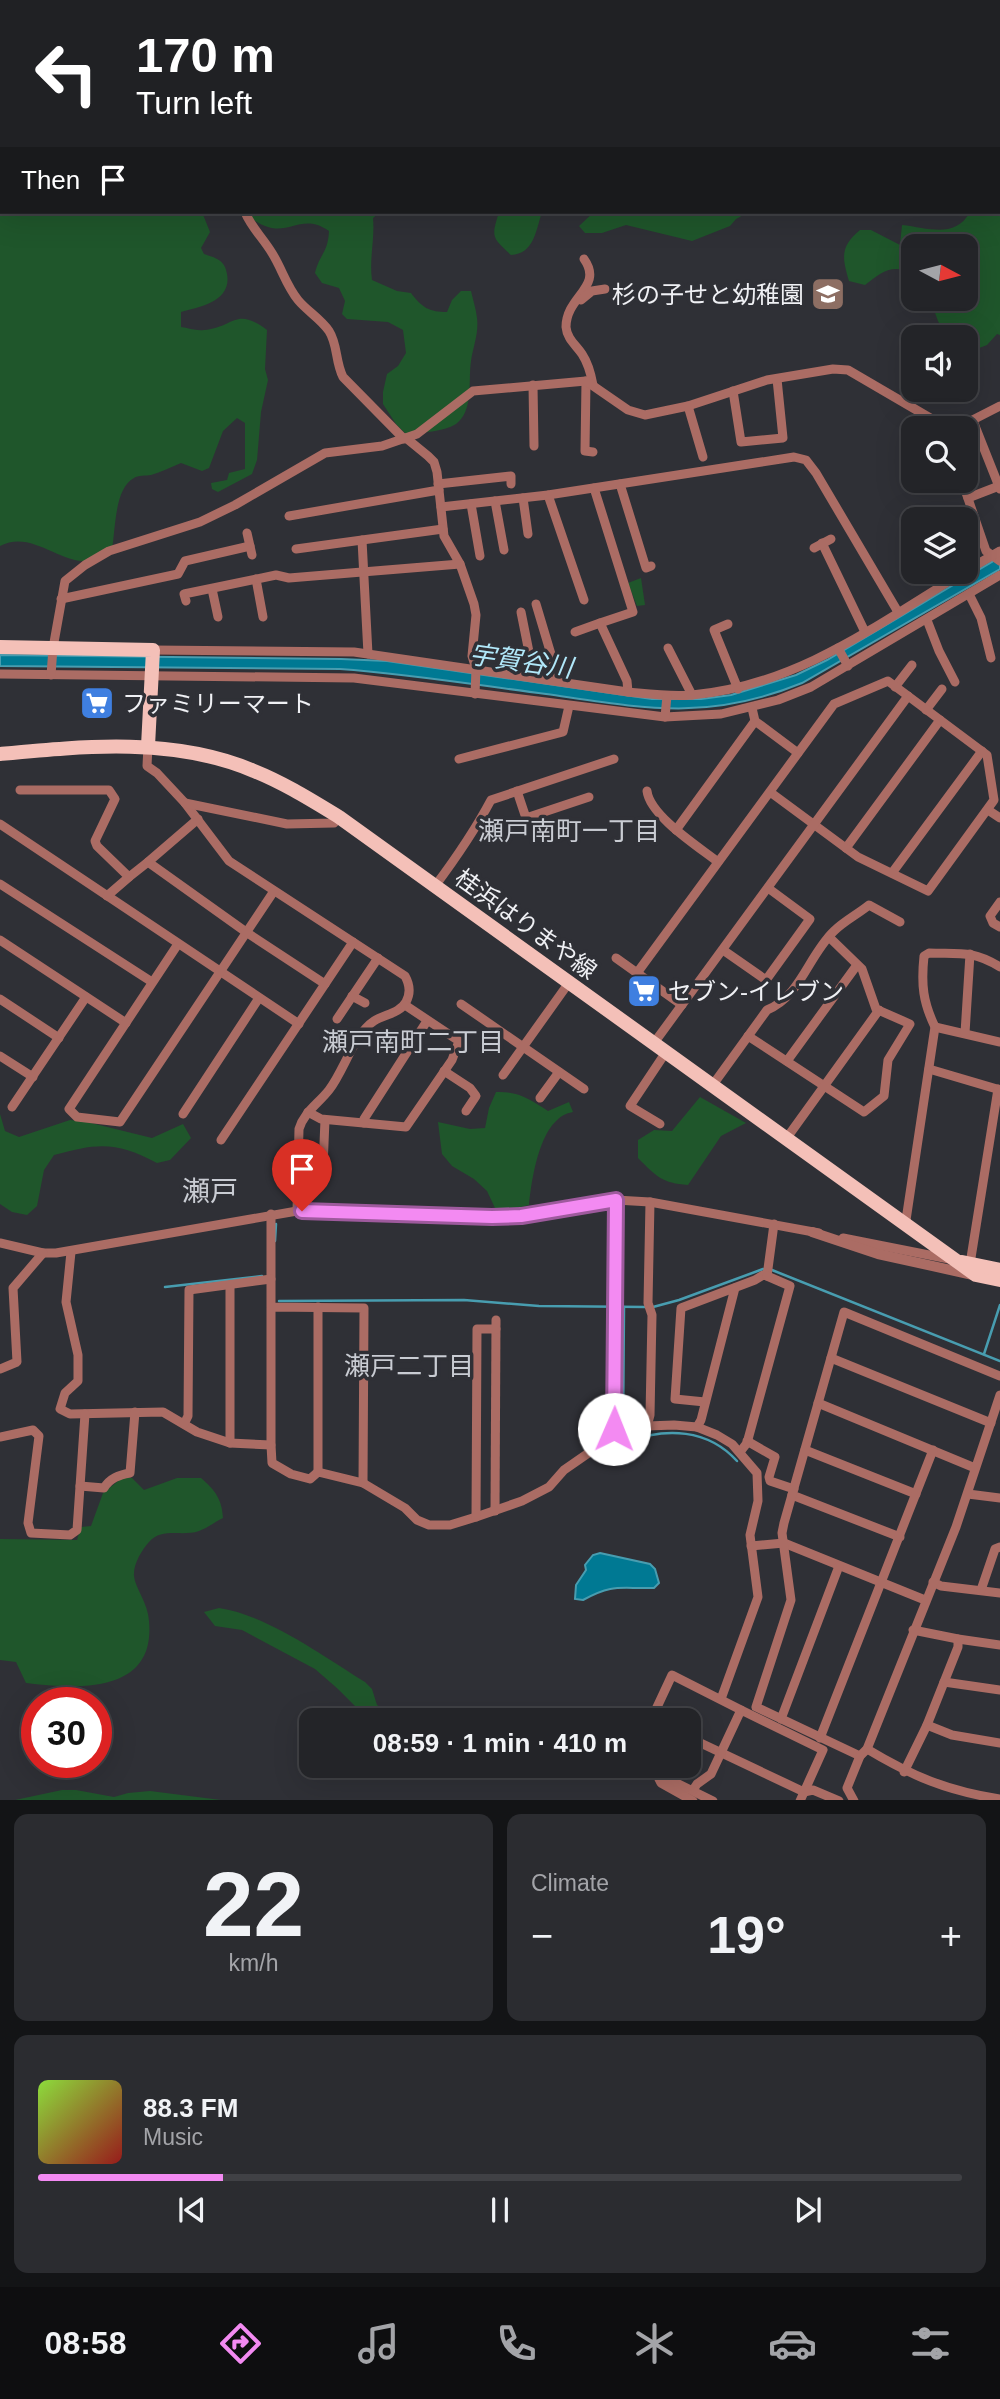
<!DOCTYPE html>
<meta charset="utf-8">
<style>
body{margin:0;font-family:Arial,"Noto Sans JP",sans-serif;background:#2b2c30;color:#f1f3f6;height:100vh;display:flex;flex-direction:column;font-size:26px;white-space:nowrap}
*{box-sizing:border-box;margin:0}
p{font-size:23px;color:#a3a4a8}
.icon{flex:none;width:38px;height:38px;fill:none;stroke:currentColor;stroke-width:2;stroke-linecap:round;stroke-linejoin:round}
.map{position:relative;height:1800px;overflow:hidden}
.side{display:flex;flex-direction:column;gap:14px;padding:14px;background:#131416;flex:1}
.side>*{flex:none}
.banner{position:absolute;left:0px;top:0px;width:1001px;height:214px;box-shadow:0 7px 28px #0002,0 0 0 2px #404145;background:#202124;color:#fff;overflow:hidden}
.needle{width:46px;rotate:97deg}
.controls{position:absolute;left:901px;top:234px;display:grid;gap:14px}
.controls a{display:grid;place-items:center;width:77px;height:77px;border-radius:14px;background:#232428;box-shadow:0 7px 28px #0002,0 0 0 2px #404145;font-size:35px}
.speed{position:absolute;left:21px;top:1687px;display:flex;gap:14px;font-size:35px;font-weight:700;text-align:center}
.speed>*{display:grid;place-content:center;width:91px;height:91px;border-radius:50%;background:#232428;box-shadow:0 7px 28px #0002,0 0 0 2px #404145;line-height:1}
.speed .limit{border:10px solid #d22;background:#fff;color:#111}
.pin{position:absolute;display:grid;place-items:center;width:60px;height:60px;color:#fff;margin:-72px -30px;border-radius:50% 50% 50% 0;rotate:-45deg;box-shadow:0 0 7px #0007}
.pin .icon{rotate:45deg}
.me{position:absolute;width:77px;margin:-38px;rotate:1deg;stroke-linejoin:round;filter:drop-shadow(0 0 5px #0008)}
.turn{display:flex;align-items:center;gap:24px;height:147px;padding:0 21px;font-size:32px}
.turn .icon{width:91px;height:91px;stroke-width:2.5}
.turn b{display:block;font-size:49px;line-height:60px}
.then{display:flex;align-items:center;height:66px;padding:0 21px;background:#0003;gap:14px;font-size:26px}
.big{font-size:52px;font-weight:700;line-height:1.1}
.side .tile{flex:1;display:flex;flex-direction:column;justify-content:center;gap:10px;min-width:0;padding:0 24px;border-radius:14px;background:#2b2c30}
.side .dial{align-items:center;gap:0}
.dial b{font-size:91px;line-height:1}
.song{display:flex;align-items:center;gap:21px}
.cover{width:84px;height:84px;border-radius:10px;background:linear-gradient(135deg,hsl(90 70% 55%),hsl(0 70% 35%))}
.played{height:7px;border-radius:4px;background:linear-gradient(90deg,#f38af2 20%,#404145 20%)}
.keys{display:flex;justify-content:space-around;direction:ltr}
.heat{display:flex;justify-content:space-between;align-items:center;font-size:38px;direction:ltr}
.side .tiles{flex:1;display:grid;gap:14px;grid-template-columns:1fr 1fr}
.tile:last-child{grid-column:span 2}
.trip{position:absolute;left:299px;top:1708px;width:402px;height:70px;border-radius:14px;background:#232428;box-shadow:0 7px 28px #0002,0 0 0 2px #404145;font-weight:700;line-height:70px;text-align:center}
.menu{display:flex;height:112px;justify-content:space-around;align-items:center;background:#0e0e10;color:#a3a4a8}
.menu .icon{width:49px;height:49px}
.menu .on{color:#f38af2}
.menu b{font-size:32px;color:#f1f3f6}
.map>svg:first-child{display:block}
.green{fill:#1f562b}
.water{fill:#007993;stroke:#489db0;stroke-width:2}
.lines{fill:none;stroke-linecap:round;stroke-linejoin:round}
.stream{stroke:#489db0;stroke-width:2.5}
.minor{stroke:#ab6c64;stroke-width:9}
.tertiary{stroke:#ab6c64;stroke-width:10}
.primary{stroke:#f4c0b8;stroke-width:14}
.route-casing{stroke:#9e5a9d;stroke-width:18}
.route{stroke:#f38af2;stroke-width:12}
.labels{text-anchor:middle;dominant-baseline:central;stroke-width:7;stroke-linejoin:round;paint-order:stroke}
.poi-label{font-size:24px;fill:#eff0f4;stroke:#2f3036;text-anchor:start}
.street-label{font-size:24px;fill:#eff0f4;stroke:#2f3036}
.water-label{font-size:26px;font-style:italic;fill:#b1e8fa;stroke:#2f3036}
.neighbourhood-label{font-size:26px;fill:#c9ccd3;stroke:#2f3036}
.quarter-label{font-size:28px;fill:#c9ccd3;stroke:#2f3036}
</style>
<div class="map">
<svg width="1000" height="1801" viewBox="0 0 1000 1801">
<rect width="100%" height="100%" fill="#2f3036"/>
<!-- green -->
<g class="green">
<path d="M0,0H1000V335L997,334L987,345L969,352L966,351V338H948L938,321L930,299H966V247H914L913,275C894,262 881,272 865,285L849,281C842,257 840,247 860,230H871L900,245L902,225C929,228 955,239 970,212H999V2H2V212H202L210,232L201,248L204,254C216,258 225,260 227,274C232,301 201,307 181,312V327C188,328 196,331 204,330C235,327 235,306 267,330L265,369L268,380L261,412L257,460L252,474L218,492L212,489L211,483L227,480L229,473L245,469V423L237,418L223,431L209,468L202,471L181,463C171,467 161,472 151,475C146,476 138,475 134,478C113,489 116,534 111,555C106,557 100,560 95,561C61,567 33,529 0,546Z"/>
<path d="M243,212H380L373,218C375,239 369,259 372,280L397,291L411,293C422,308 430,312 447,312L452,300L461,291H471C473,300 476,309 477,318C479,333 473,347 471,361C468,380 474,411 456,424C443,432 422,432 407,435L396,424L383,404V392L387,374L398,366L406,353L403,330L388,322L347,319L342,314L345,301L339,288L322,283L315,273C320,253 328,253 329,231C303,213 291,234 268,227C259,224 250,218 243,212Z"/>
<path d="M499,212H542C536,230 534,254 511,255C492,237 491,238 499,212Z"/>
<path d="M594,212H749L736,219L730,226L692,241L626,225L602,233H585L579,226Z"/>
<path d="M641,578L645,605L637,606L628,583Z"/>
<path d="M496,1092C518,1091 530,1099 548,1111L569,1102L573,1112C540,1117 532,1178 529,1205L510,1210L495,1208L487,1191L474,1179L452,1166L442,1154L438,1122L470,1129L485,1128L489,1108Z"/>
<path d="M700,1097L746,1123L721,1136L688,1185C662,1183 657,1177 638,1158V1140L654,1130L672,1131Z"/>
<path d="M0,1114L5,1131L19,1137L70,1120L87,1122L152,1138L183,1124L191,1138L170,1160L157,1163C117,1141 97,1143 54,1155L44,1170L37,1206L27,1215L12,1212L0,1204Z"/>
<path d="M122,1478H132L144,1490L177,1478H201C215,1490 222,1499 223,1518C215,1522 207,1528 199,1531C182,1537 162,1527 149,1542C142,1550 133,1564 134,1576C135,1588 148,1603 149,1621C156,1695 76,1689 26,1683L16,1662L0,1660V1539L77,1540L81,1527L91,1526L103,1493Z"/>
<path d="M219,1608C267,1615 323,1656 365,1682L372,1689L377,1705L403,1720H384L359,1710L338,1689L315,1669L242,1630L215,1626L204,1612Z"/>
<path d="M62,1790H76L114,1797L128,1793L150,1791L221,1800H15Z"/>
</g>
<!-- water -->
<g class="water">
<path d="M1000,557V569L802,683C707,722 643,708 546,694C477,685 409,674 340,669L0,666V655L341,659L387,661L652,699H701L731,695L796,675L827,660Z"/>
<path d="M600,1553L650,1564L655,1569L659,1583L654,1588C620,1589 614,1583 583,1600L575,1599L576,1585L586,1570L585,1565L593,1555Z"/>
</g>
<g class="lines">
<!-- stream -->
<g class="stream">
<path d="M275,1241L276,1224"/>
<path d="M165,1287L262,1276"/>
<path d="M279,1301L464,1300L539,1306L646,1307"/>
<path d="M653,1307L679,1300L763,1269L772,1270L1000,1361"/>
<path d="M984,1354L1000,1305"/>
<path d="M623,1428L624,1307"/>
<path d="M627,1442C666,1427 708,1429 737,1461"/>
</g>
<!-- minor -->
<g class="minor">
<path d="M245,212C251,227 263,238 272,253C282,269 286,285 298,300C307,311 321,319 329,331C338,345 335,361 343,377L404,439"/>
<path d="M584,259C604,287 566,296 566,327C567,339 576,345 582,354C588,363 591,374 593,385"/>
<path d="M581,300L592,291L605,289"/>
<path d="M586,381L585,451L593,452"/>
<path d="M533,385L534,446"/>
<path d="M733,391L741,442L783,438L777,379"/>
<path d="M688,406L703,457"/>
<path d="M973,421L1000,489"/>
<path d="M955,429L1000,406"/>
<path d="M406,438L428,456L434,462L437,472L444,536L460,564L474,604L476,615L472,656L476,669L475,694"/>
<path d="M962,481L986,551L1000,561"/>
<path d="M438,484L511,476V484"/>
<path d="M620,484L646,568L651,566"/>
<path d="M594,488L633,612L600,623L627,681L628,692"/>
<path d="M548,495L584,600"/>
<path d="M523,498L528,534"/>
<path d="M968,498L999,486"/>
<path d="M495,501L504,550"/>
<path d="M471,504L480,556"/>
<path d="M441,507L548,495L794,457L806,460L816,473L898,612"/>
<path d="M289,516L439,490"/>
<path d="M247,533L252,555"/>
<path d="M362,540L368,654"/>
<path d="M822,543L865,632"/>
<path d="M814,548L831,539"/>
<path d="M296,549L443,529"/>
<path d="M966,571L1000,551"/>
<path d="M256,579L263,617"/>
<path d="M212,589L218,617"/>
<path d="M969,594L981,618L991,658"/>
<path d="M61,599L178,574L185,561L250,546"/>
<path d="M186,601L184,594L276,575L289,578L460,564"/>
<path d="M536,604L559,681"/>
<path d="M521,612L534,677"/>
<path d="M927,620L939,651L955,682"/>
<path d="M728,624L714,630L738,689"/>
<path d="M575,632L600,623"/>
<path d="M668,648L692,695"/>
<path d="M838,648L848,666"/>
<path d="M153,650L354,652L628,692C649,694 670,697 692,695C796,686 877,625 964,572"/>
<path d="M0,674L354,678L665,717L721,714L778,700L811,687L1000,575"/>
<path d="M51,675L53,648L65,581L85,565L109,551L200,522L235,505L325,453L382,446L417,434L473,391L586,381L628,410L645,415L688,406L767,380L833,369L848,370L949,429"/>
<path d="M895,687L912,665"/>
<path d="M752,708L755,721L798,753"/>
<path d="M926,710L942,689"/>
<path d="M665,717L667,696"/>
<path d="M148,746L147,766L157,773L185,803L229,861L405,976C410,985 411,993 406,1002C399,1014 385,1014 374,1021C354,1034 344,1071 329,1090C318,1104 304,1112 299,1129L297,1211"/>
<path d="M459,759L563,732L569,706"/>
<path d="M20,790H109L115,799L95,841L97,846L129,877L148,862"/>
<path d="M517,791L526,818L589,797"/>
<path d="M647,791C650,816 699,847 718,862"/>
<path d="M185,803L287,824L334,823L339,817"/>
<path d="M988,810L1000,818"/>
<path d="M198,819L148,862L246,932L325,984"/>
<path d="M0,824L299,1024"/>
<path d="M676,830L755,721"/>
<path d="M846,848L940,720"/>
<path d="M892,873L982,751"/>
<path d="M0,884L152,982"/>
<path d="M435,886C456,858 475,830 491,800L614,759"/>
<path d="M107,896L129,877"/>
<path d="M1000,902L990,916L993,923L1000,927"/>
<path d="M0,940L126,1023"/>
<path d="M178,944L69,1109L77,1117L120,1122L274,891"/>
<path d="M723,950L766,980L810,919L768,888"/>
<path d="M616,958L682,1005"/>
<path d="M637,973L834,704L888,681L987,755L994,800L928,891L858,857L770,792"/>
<path d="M352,996L365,1003"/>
<path d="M0,999L59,1038"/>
<path d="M461,1004L584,1089"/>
<path d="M337,1019L378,958"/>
<path d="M935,1027L1000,1042"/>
<path d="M965,1033L970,954"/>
<path d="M748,1036L864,1112L884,1096L888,1060L910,1024L876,1009L862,969L829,937"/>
<path d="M654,1043L908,696"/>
<path d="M0,1056L33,1077"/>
<path d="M787,1061L857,965"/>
<path d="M929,1069L1000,1090"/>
<path d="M444,1071L470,1088L476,1096L466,1111"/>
<path d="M503,1075L568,984"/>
<path d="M712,1086L767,1010C801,996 808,956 834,931C844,921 858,914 869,905L900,922"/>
<path d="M540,1098L559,1072"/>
<path d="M12,1107L86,997"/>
<path d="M308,1112L321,1119L406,1127L452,1060L459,1041L405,1005"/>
<path d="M183,1114L259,998"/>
<path d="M364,1123V1119L427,1021"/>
<path d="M660,1124L630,1106L666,1052"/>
<path d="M786,1139L879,1010"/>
<path d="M221,1140L353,942"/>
<path d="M299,1167H323L325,1120"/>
<path d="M271,1214V1220C271,1295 271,1370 271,1445L272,1463L291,1474L310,1479L318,1472L363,1483L364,1308L271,1307"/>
<path d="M903,1224L906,1220L935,1027C923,1002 921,985 924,956L929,953C960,954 972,950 1000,967"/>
<path d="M843,1238L949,1259"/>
<path d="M0,1243L43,1253H56L297,1211L492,1217L521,1215L616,1200L650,1202L819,1233"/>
<path d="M71,1252L66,1302L78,1355V1381L65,1393L60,1409L70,1414L163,1412L197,1432L230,1443L271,1445"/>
<path d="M970,1264L998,1089"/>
<path d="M831,1358L991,1423"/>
<path d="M0,1369L17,1362L13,1288L43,1253"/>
<path d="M705,1402L675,1399L681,1308L755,1280L763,1275L767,1276L774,1224"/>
<path d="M818,1403L975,1468"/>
<path d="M184,1424L188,1416L189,1290L271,1279"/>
<path d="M647,1426L650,1415L652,1315L648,1303L650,1202"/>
<path d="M697,1427L701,1420L735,1288"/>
<path d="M613,1436L617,1302L616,1200"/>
<path d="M0,1437L33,1430L39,1436L28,1523L31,1533L70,1535L77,1530L85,1414"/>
<path d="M747,1441L775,1457L769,1477L770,1481L794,1489"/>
<path d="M230,1443V1285"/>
<path d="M805,1450L916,1494"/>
<path d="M740,1452L747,1443L790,1286L767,1276"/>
<path d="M318,1472V1307"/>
<path d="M363,1483L405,1508L417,1520L429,1525H450L476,1517L522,1501L549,1487L564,1470L613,1436L647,1426L674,1425L697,1427L717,1435L732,1444L757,1473L758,1501L750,1535L758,1597L721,1699"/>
<path d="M80,1486L104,1488C110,1478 119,1475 130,1473L135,1412"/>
<path d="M968,1494L1000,1498"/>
<path d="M792,1495L900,1537"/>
<path d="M495,1511L496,1320"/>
<path d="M476,1517L477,1329H496"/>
<path d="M751,1546L784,1543L925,1600"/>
<path d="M933,1582L941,1586L1000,1593"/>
<path d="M981,1590L995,1549L1000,1547"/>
<path d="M913,1630L958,1639L1000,1645"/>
<path d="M944,1682L1000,1690"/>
<path d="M781,1719L839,1566"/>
<path d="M651,1720L672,1675L741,1710"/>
<path d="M927,1725L952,1735L1000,1743"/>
<path d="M690,1738L804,1792L813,1790L839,1801"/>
<path d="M820,1738L933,1450"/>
<path d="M867,1749C912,1776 947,1791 1000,1799"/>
<path d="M860,1756L756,1707L791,1600L782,1533L784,1523L844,1312L1000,1376"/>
<path d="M648,1766V1769L713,1801"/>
<path d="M904,1772L927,1725L958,1647V1639"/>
<path d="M656,1773L661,1783L693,1801"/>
<path d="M693,1790L697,1784L711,1774L741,1710L823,1750L800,1801"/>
<path d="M854,1801L847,1788L860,1756L867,1749L956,1527L1000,1395"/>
</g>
<!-- tertiary -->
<path class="tertiary" d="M812,1232L878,1254L973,1275"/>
<!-- primary -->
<g class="primary">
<path d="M0,647L153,650L148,746"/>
<path d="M0,754C84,746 175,737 254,771C284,783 311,800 339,817L976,1275L1000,1280"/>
<path d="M962,1262L1000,1270"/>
</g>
</g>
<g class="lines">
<!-- route casing -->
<g class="route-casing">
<path id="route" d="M302,1211L492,1217L521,1216L616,1200L614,1429"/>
</g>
<!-- route -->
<use href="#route" class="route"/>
</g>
<!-- icons -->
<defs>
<g id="school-square" transform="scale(1.75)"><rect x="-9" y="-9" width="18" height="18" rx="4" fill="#8d6e63" stroke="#2f3036"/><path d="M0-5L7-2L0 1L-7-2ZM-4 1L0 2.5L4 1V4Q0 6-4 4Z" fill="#fff"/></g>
<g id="supermarket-square" transform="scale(1.75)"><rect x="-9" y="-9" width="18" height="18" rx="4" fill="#3f7fe0" stroke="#2f3036"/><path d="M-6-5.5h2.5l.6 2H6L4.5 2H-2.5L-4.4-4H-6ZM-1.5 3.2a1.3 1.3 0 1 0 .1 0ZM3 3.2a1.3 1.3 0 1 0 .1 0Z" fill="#fff"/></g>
</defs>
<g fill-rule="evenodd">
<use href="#school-square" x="828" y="294"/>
<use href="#supermarket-square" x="97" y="703"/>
<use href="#supermarket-square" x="644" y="991"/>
</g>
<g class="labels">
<!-- poi labels -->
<g class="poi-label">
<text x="804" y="294" text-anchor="end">杉の子せと幼稚園</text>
<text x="122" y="703">ファミリーマート</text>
<text x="668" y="991">セブン-イレブン</text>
</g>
<!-- street labels -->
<g class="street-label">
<text transform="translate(526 924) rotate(36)">桂浜はりまや線</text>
</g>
<!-- water labels -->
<g class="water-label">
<text transform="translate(521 661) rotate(8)">宇賀谷川</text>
</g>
<!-- neighbourhood labels -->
<g class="neighbourhood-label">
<text x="569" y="831">瀬戸南町一丁目</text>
<text x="413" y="1042">瀬戸南町二丁目</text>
<text x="409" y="1366">瀬戸二丁目</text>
</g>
<!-- quarter labels -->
<g class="quarter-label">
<text x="210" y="1191">瀬戸</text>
</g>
</g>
</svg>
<div class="controls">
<a><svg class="needle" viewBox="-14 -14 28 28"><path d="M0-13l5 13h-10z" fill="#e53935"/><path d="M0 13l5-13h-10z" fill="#a3a4a8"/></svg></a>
<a><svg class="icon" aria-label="sound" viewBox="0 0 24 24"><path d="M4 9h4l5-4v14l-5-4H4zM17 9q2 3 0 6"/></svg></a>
<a><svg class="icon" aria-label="search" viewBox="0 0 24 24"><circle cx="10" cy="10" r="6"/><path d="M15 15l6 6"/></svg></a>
<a><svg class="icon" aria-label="layers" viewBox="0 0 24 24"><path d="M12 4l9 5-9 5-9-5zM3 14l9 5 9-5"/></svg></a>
</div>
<div class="speed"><div class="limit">30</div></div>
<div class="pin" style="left:302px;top:1211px;background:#d93025"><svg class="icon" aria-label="arrive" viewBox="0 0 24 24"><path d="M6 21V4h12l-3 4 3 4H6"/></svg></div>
<svg class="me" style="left:614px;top:1429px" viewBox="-20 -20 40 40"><circle r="19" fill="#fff"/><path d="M0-13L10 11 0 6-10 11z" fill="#f38af2"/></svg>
<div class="trip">08:59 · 1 min · 410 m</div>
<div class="banner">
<div class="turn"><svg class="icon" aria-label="left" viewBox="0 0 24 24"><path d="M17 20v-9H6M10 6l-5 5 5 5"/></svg><div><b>170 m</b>Turn left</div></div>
<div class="then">Then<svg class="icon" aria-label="arrive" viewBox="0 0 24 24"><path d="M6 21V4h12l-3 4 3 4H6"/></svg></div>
</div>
</div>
<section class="side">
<div class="tiles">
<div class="tile dial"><b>22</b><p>km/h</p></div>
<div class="tile"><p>Climate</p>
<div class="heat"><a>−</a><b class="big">19°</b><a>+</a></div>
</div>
<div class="tile">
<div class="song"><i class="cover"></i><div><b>88.3 FM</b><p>Music</p></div></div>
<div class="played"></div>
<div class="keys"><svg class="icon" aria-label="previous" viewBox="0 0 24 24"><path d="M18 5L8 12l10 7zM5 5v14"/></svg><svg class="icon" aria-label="pause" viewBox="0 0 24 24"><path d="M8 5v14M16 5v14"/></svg><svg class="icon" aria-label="next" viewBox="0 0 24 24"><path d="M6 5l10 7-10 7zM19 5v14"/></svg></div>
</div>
</div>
</section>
<nav class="menu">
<b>08:58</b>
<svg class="icon on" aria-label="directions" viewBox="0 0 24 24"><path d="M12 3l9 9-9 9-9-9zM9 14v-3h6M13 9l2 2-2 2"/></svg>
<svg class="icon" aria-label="music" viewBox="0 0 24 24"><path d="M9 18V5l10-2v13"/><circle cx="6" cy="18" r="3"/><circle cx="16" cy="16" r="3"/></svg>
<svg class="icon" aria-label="phone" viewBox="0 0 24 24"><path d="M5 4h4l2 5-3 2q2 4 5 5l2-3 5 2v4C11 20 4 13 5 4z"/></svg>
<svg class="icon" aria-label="climate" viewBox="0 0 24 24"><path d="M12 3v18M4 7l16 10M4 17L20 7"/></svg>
<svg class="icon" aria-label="car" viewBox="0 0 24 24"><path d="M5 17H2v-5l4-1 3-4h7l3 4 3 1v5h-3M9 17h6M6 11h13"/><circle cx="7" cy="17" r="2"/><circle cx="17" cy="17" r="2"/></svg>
<svg class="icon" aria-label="filters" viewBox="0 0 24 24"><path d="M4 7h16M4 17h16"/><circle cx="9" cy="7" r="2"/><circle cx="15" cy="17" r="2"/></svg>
</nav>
